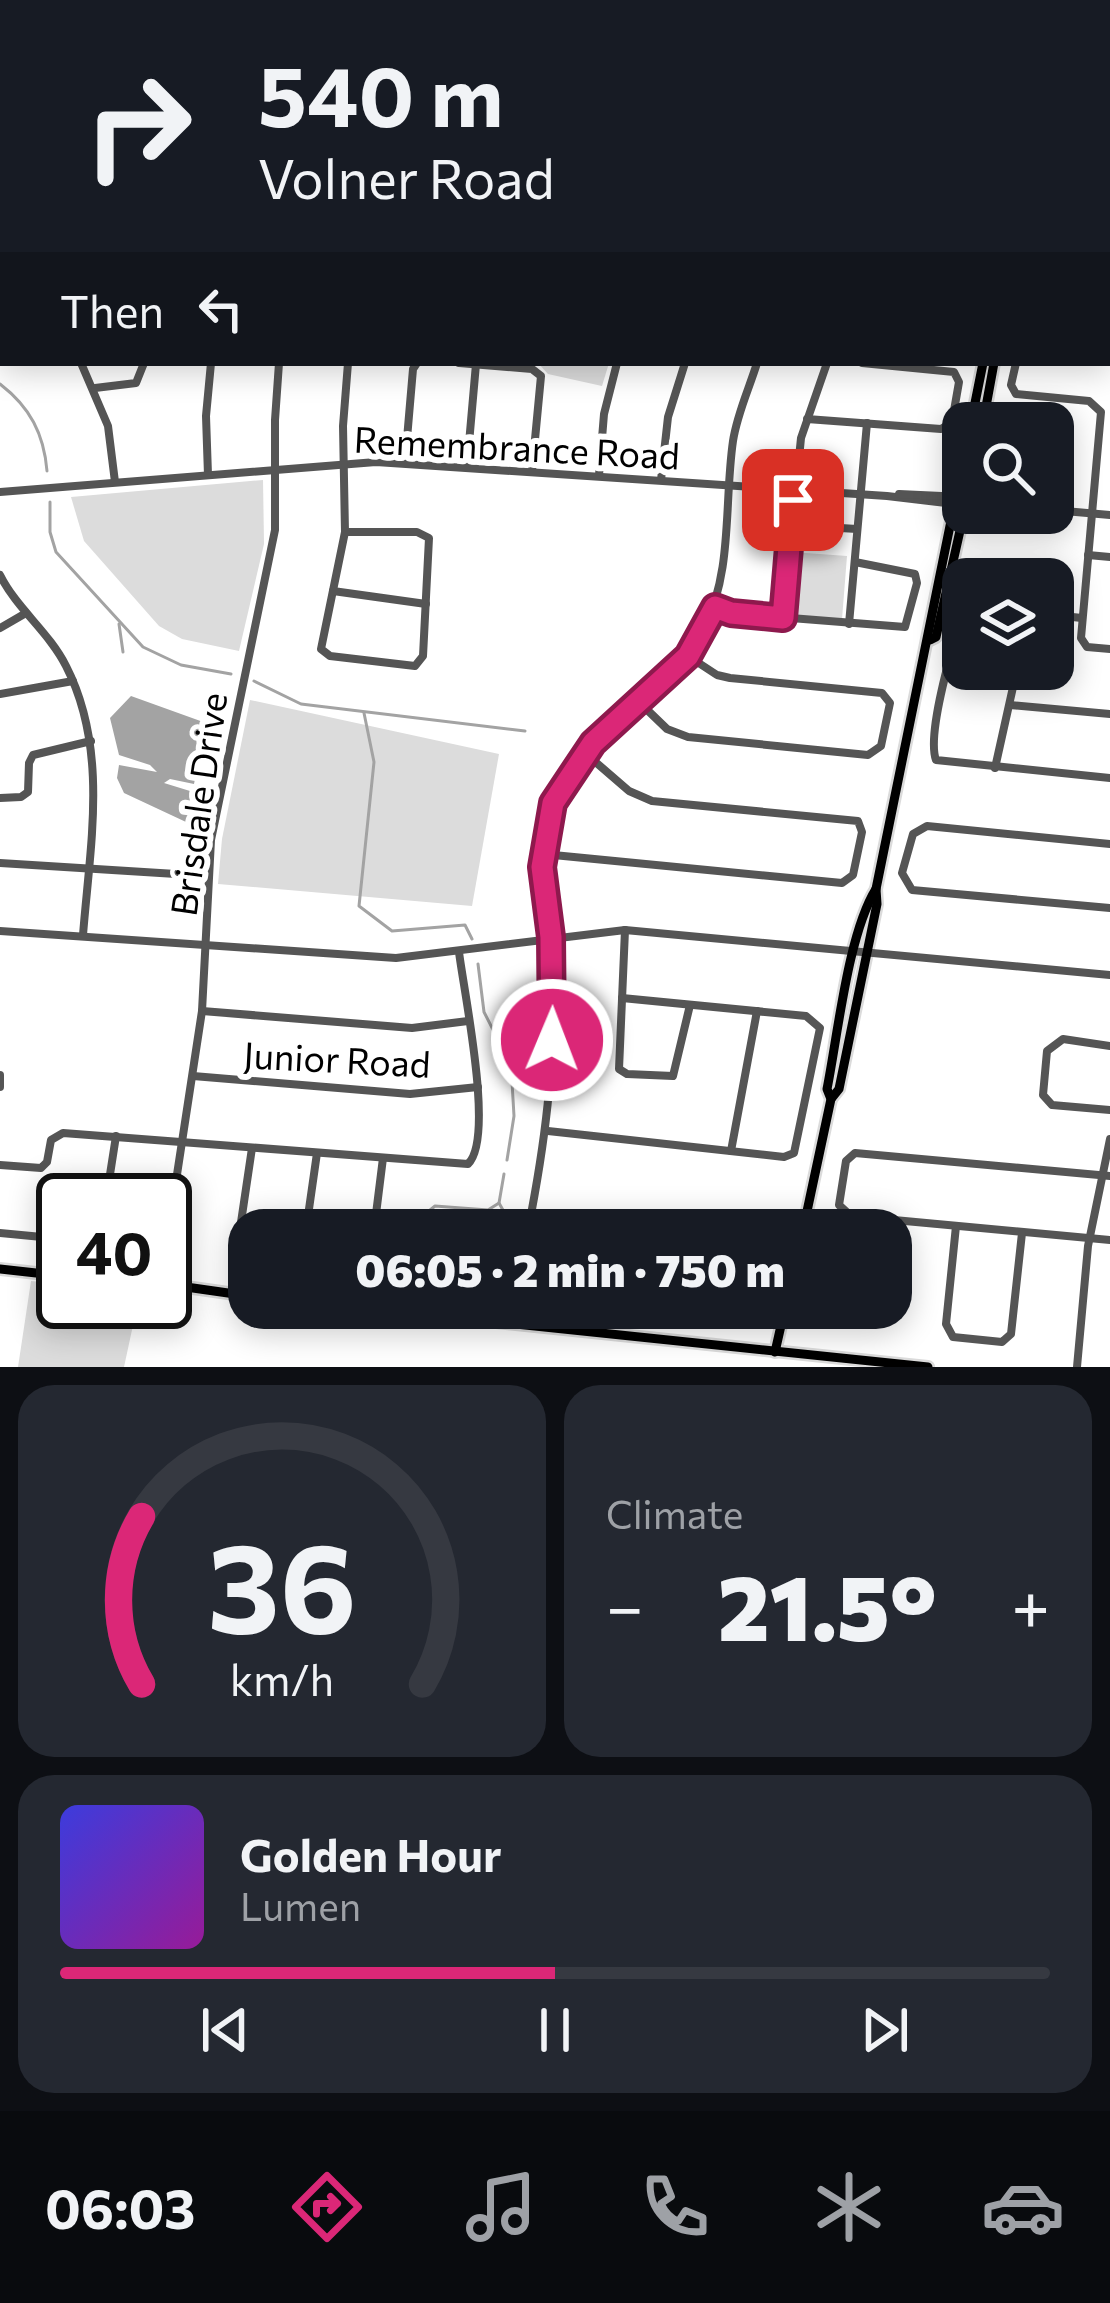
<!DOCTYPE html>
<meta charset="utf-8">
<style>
body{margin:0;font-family:Commissioner,sans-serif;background:#242831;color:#f1f3f6;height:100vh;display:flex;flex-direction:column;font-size:45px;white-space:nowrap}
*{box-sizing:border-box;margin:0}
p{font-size:39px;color:#9ea1a6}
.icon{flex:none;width:66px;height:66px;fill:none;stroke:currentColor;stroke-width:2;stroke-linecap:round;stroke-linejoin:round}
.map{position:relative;height:1367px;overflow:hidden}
.details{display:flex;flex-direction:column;gap:18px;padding:18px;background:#0d0f14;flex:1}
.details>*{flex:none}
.hud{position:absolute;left:0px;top:0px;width:1110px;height:366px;box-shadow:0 6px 30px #0003;background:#171b24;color:#f1f3f6;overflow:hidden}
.buttons{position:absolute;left:942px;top:402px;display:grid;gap:24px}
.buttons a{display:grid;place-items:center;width:132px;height:132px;border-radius:24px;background:#171b24;box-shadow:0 6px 30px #0003;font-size:60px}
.speed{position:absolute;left:36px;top:1173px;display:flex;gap:24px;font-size:60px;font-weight:700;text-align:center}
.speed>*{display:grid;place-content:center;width:156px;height:156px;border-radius:50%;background:#171b24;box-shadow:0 6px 30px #0003;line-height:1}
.speed .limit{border:6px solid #111;border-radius:18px;background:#fff;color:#111}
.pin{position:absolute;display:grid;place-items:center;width:102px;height:102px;color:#fff;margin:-51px;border-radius:24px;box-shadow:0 6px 18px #0006}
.me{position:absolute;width:132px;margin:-66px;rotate:1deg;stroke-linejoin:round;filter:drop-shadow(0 0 9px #0008)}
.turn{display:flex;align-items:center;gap:42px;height:252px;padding:0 60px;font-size:54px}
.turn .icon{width:156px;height:156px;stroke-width:2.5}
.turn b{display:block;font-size:84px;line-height:102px}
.then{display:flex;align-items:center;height:114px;padding:0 60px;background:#0003;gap:24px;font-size:45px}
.big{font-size:90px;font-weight:800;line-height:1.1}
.details .widget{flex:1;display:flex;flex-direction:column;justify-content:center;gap:18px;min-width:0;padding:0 42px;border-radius:36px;background:#242831}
.details .dial{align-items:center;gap:0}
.dial svg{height:312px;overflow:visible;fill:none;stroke:#363941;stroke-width:7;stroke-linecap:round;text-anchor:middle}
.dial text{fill:#f1f3f6;stroke:none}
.song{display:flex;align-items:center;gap:36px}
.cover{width:144px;height:144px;border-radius:18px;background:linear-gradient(135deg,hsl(240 70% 55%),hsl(300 70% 35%))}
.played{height:12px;border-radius:6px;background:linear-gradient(90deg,#db2777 50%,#363941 50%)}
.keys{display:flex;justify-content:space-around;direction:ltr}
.heat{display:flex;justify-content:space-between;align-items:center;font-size:66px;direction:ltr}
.details .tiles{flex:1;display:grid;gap:18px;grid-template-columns:1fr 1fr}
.widget:last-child{grid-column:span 2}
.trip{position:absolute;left:228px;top:1209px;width:684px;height:120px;border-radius:36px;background:#171b24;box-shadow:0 6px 30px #0003;font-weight:800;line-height:120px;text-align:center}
.menu{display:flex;height:192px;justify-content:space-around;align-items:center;background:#090b0e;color:#9ea1a6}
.menu .icon{width:84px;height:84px}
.menu .active{color:#db2777}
.menu b{font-size:54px;color:#f1f3f6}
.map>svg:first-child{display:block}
.green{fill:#dcdcdc}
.water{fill:#a3a3a3}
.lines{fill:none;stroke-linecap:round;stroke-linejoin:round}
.stream{stroke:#a3a3a3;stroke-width:3}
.major-casing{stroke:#dbdbdb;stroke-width:14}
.minor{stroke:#555;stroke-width:8}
.major{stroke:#000;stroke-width:9}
.route-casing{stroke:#8e194d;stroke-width:30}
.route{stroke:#db2777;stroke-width:21}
.labels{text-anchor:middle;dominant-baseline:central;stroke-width:12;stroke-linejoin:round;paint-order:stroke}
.street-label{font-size:36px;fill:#000;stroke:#fff}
</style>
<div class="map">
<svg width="1110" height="1367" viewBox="0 0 1110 1367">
<rect width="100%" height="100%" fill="#fff"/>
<!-- green -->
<g class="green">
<path d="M538,363H609L602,386L548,374Z"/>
<path d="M263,480L264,544L239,651L182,639L159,626L84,541L71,497Z"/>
<path d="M792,552L847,556L842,619L795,616L788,607Z"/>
<path d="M250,700L499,754L472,906L218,884L222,839Z"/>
<path d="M31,1281L63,1284V1302H138L124,1367H18Z"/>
</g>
<!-- water -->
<path class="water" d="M131,696L206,723L194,784L170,779L164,783L190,791L194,797L186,822L124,793L117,778L119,765L157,772L150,765L119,755L110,718Z"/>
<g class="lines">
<!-- stream -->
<g class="stream">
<path d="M0,81H3"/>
<path d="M0,384C30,407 44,434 47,471"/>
<path d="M50,502V532L56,552L143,647L181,665L231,674"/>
<path d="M119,624L123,652"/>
<path d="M254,681L301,704L525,731"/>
<path d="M364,713L374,762L359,906L392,931L465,925L472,939"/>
<path d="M478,964L484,1012L511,1065L514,1116L507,1160"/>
<path d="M504,1174L499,1203L508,1219V1230"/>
<path d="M417,1230L419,1219L435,1206L488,1210L499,1203"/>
</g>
<!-- major casing -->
<g class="major-casing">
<g id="major">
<path d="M1066,3L1067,0"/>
<path d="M1078,3L1079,0"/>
<path d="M0,122H3"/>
<path d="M1107,238L1110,239"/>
<path d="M1107,250H1110"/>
<path d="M971,423L983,363"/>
<path d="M983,423L994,363"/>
<path d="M930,640L936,637L964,513"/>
<path d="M831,1099L839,1089L877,904L876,889L963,462"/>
<path d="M803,1230L831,1099L827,1089C838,1034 848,934 876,889"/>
<path d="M0,1269L63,1276"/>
<path d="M165,1284L249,1296"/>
<path d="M361,1308L928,1367"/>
<path d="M775,1352L785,1308"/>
</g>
</g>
<!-- minor -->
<g class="minor">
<path d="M224,0L238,3"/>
<path d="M621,0L622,3"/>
<path d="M1025,0L1038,3"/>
<path d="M52,3V0"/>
<path d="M114,3L115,0"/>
<path d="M172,3V0"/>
<path d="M298,3L299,0"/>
<path d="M424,3L425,0"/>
<path d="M828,3L831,0"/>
<path d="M0,237L3,233"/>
<path d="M1107,271H1110"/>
<path d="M0,292L3,294"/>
<path d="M1107,335H1110"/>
<path d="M81,363L108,426L115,482"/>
<path d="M459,363L532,369L541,376L532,471"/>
<path d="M1016,363L1011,385L1016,394L1089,401L1101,412L1081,638L1087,647L1110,649"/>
<path d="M95,388L136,383L144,363"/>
<path d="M807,419L941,429L952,422L959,382L954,372L862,363"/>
<path d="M405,462L413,369L417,363"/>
<path d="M467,466L476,364"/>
<path d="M208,475L206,416L211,363"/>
<path d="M599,475L604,414L617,363"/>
<path d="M661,480L668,417L685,363"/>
<path d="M0,492L376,462L887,496L963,505"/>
<path d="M899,494L963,497"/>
<path d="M1053,510L1110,515"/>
<path d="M791,525L857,529"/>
<path d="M345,532H417L429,538L423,656L415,666L330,656L321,649L345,532L343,426L348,363"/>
<path d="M1088,555L1110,557"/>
<path d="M0,575C17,609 49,632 66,666C109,750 90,845 83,935"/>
<path d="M333,591L426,604"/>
<path d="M715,607L740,614L905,627L917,583L915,574L855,562"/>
<path d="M963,612C954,642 926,733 936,760L1110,778"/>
<path d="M1053,615L1082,618"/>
<path d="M783,618L801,438L827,363"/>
<path d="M849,624L867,423"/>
<path d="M0,628L26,613"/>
<path d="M0,694L73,681"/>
<path d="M639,702L667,729L688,737L868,755L881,746L890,703L882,693L730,678L717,675L688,656"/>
<path d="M1010,705L1110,714"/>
<path d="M995,768L1017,669"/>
<path d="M0,798L21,797L28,792L29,763L33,755L91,741"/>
<path d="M1110,844L927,826L913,834L902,873L912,890L1110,908"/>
<path d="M543,854L842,883L853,875L862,832L858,821L652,801L629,791L585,753"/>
<path d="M0,863L208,876"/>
<path d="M625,930L619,1069L627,1074L673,1076L690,1005"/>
<path d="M0,931L396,958L625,930L1110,975"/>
<path d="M202,1011L412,1028L468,1021"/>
<path d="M1110,1046L1063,1039L1047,1051L1043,1095L1052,1105L1110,1110"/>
<path d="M0,1075V1087"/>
<path d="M193,1076L410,1094L478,1087"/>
<path d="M548,1131L784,1157L794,1153L820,1028L806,1016L622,998"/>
<path d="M731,1151L757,1011"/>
<path d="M0,1165L41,1168L47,1162L51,1140L63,1133L468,1164C495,1139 464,993 459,952"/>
<path d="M1110,1176L855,1153L846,1161L839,1205L851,1216L1110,1240"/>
<path d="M106,1200L116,1136"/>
<path d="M956,1226L946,1324L953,1337L1002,1342L1011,1334L1022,1233"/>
<path d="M306,1230L317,1153"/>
<path d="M374,1230L383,1158"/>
<path d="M528,1230C545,1144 555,1065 553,977C552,922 536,870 550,815C570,732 668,701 704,628C733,571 724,503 733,441C737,414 749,389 757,363"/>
<path d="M0,1233L63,1239"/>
<path d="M165,1253L202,1011L211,840L275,530V420L279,363"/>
<path d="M249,1265L238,1262L236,1256L252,1148"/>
<path d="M1077,1367L1088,1246L1110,1139"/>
</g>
<!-- major -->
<use href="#major" class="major"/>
</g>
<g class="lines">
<!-- route casing -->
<g class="route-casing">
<path id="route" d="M552,1040L551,937L542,867L553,803L593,743L688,656L715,607L731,613L783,618L793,500"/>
</g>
<!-- route -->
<use href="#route" class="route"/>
</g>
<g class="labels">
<!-- street labels -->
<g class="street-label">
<text transform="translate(517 446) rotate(3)">Remembrance Road</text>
<text transform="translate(197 804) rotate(-82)">Brisdale Drive</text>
<text transform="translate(337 1058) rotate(3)">Junior Road</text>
</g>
</g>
</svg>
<div class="buttons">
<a><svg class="icon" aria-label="search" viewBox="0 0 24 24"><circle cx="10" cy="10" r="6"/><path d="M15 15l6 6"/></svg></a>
<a><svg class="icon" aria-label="layers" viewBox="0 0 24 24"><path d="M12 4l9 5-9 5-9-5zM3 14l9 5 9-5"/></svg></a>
</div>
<div class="speed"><div class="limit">40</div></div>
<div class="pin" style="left:793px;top:500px;background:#d93025"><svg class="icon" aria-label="arrive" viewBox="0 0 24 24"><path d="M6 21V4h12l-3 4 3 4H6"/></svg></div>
<svg class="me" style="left:552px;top:1040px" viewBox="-20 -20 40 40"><circle r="17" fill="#db2777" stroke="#fff" stroke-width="3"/><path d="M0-11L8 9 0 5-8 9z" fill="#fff"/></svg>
<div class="trip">06:05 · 2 min · 750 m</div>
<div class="hud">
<div class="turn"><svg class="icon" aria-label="right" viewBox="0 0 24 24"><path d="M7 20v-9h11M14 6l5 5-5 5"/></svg><div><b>540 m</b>Volner Road</div></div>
<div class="then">Then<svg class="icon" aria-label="left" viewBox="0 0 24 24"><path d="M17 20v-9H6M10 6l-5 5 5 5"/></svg></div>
</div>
</div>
<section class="details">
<div class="tiles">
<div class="widget dial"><svg viewBox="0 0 100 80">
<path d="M14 69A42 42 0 1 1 86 69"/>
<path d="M14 69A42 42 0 0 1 14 26" stroke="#db2777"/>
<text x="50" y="56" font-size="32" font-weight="700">36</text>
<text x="50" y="72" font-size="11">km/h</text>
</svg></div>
<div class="widget"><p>Climate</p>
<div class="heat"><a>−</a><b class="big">21.5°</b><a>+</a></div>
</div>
<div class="widget">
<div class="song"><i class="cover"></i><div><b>Golden Hour</b><p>Lumen</p></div></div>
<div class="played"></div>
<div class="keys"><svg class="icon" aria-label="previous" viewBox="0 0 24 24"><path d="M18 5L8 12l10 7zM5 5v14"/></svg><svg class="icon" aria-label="pause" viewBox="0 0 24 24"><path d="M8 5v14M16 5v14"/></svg><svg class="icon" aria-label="next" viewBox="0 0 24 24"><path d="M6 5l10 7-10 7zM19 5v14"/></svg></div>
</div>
</div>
</section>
<nav class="menu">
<b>06:03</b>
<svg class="icon active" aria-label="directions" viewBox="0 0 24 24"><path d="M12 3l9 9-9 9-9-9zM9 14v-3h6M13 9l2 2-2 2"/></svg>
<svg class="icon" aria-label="music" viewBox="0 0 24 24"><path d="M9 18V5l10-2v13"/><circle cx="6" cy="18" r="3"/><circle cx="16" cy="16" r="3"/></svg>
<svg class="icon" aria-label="phone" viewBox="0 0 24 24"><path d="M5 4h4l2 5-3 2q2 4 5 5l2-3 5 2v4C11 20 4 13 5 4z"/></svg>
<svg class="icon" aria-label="climate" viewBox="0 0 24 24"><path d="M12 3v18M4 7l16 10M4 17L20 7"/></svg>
<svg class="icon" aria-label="car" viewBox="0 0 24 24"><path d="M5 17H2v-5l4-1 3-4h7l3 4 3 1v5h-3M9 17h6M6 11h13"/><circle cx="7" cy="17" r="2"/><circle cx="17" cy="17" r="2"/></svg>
</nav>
